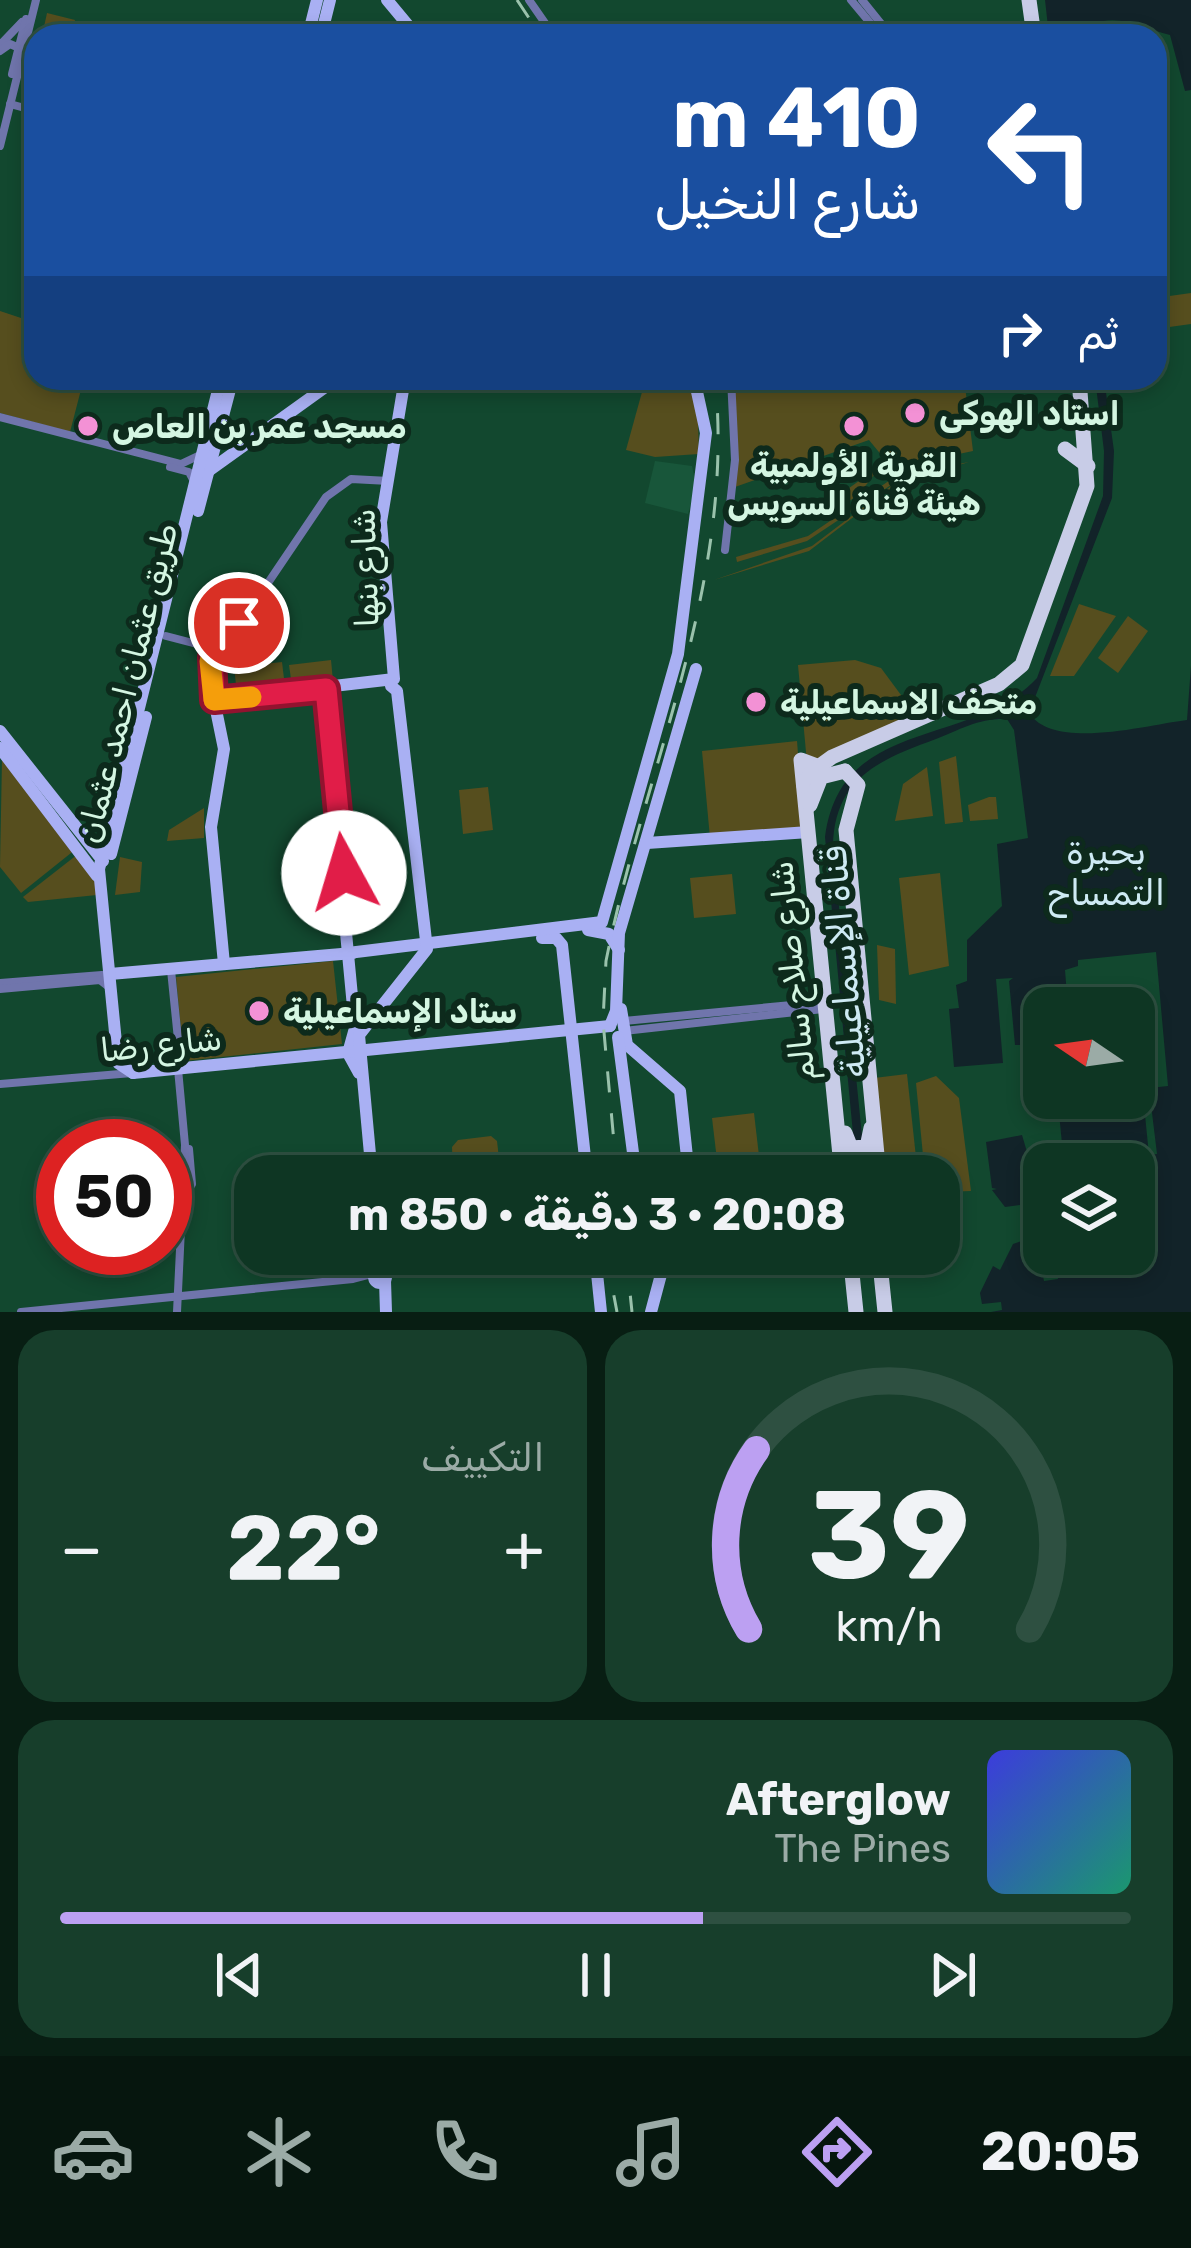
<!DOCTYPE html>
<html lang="ar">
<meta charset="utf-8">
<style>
body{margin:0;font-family:Rubik,Cairo,sans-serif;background:#173e2b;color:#f1f3f6;direction:rtl;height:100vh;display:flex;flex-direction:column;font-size:45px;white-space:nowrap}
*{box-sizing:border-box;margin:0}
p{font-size:39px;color:#9baba6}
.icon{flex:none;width:66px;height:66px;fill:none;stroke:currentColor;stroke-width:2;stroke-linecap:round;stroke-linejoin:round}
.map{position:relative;height:1312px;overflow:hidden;direction:ltr}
.panel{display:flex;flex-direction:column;gap:18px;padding:18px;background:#081e13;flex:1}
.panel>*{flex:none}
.guide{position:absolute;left:24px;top:24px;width:1143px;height:366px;border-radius:36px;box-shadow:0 6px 18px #0003,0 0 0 3px #2e5041;direction:rtl;background:#1a4fa0;color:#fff;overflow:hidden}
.needle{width:78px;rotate:283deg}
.fabs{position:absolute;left:1023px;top:987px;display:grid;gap:24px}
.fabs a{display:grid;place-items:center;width:132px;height:132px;border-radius:24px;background:#0e3623;box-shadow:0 6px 18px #0003,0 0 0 3px #2e5041;font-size:60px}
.speed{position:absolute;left:36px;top:1119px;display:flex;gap:24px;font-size:60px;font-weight:700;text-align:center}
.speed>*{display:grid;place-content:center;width:156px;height:156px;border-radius:50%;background:#0e3623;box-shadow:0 6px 18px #0003,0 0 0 3px #2e5041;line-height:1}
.speed .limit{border:18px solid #d22;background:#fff;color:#111}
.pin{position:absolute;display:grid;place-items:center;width:102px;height:102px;color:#fff;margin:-51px;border:6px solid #fff;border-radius:50%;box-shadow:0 3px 12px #0007}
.me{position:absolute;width:132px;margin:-66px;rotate:354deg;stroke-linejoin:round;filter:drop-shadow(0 0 9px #0008)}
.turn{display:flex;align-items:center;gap:42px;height:252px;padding:0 48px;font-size:54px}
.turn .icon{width:156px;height:156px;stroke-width:2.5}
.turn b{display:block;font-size:84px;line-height:102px}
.then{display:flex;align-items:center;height:114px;padding:0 48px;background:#0003;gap:24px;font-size:45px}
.big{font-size:90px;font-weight:700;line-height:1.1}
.panel .card{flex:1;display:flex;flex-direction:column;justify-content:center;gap:18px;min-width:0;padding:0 42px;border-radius:36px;background:#173e2b}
.panel .dial{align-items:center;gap:0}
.dial svg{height:312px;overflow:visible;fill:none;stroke:#2e5041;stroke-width:7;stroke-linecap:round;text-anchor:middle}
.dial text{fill:#f1f3f6;stroke:none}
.song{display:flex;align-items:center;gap:36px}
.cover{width:144px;height:144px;border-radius:18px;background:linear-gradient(135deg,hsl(240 70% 55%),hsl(160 70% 35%))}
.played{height:12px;border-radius:6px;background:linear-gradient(90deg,#bca0f2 60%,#2e5041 60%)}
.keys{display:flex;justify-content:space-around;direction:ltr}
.heat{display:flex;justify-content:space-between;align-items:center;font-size:66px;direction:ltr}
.panel .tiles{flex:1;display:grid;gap:18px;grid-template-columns:1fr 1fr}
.card:last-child{grid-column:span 2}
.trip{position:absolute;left:234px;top:1155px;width:726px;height:120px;border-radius:36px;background:#0e3623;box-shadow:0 6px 18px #0003,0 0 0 3px #2e5041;font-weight:700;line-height:120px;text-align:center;direction:rtl}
.tab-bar{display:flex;height:192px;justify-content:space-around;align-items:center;background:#06160e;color:#9baba6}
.tab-bar .icon{width:84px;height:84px}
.tab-bar .on{color:#bca0f2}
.tab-bar b{font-size:54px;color:#f1f3f6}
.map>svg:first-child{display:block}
.built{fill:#18563a}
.green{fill:#564e1e}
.water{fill:#122329}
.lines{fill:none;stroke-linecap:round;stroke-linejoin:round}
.minor{stroke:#7075ac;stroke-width:8}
.major{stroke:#a9b0f3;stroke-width:12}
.highway{stroke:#c8cce7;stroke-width:15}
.rail{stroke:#9ac2ac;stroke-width:3;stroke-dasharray:21 21;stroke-linecap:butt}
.route-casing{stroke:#92132f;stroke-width:30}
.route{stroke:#e11d48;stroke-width:21}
.slow{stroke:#f59e0b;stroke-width:21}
.poi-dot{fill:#f391d5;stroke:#0d2a1c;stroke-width:4.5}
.labels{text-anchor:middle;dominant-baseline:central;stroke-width:12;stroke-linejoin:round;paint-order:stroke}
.poi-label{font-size:33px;font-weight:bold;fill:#d4f6e2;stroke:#0d2a1c;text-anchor:start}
.street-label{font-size:33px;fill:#d4f6e2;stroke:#0d2a1c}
.water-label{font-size:36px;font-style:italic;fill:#ceeaf3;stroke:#0d2a1c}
</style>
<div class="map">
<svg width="1191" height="1312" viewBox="0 0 1191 1312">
<rect width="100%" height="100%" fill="#12482f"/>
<!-- built -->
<path class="built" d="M655,461L692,466L696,485L688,514L645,503Z"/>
<!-- green -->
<g class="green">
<path d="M47,13L75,20L71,36H42Z"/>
<path d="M1191,293V324L1155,329V298Z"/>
<path d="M0,311L36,323V378H84L70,432L0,413Z"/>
<path d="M734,378H964L973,451L892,468L869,440L735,487Z"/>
<path d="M697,390L699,454L655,457L626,450L642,392Z"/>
<path d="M969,462L898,483L809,551L714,580L812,546L903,477L807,541L737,562L736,557L808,536L896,476Z"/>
<path d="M883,464L858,495L825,518L818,510Z"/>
<path d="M1079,604L1116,616L1074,676H1050Z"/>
<path d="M1128,616L1148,631L1118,673L1098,658Z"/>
<path d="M331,660L333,681L292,686L289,665Z"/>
<path d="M855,660L881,668L918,718L807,763L798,665Z"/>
<path d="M282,662L285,687L237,693L234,667Z"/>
<path d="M797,741L804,830L710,838L702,751Z"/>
<path d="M956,756L963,822L945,824L939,762Z"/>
<path d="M2,759L76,849L21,893L0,867Z"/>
<path d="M927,767L933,816L895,821L903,784Z"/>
<path d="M488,787L493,830L463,834L459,790Z"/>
<path d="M989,797H996L998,819L970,821L968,805Z"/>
<path d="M204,808V838L167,841L169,830Z"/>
<path d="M78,854L95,877L97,895L28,902L23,897Z"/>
<path d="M120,857L142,862L140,892L115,895Z"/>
<path d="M940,873L949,966L909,975L899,878Z"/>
<path d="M732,874L736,914L694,918L690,878Z"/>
<path d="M877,945L895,949L896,1004L879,1000Z"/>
<path d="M333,961L342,1044L184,1061L176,977Z"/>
<path d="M907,1074L918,1176H885L874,1078Z"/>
<path d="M936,1076L959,1098L971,1191L943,1192L939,1200V1176H925L916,1083Z"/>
<path d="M754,1113L759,1156L717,1160L712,1118Z"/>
<path d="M491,1136L497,1141L501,1176H453L452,1147L458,1140Z"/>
</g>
<!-- water -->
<g class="water">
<path d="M1045,0H1191V90L1185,91L1170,35C1147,30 1128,17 1103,21C1081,24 1074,36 1049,36Z"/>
<path d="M1095,378H1104L1114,451L1112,498L1029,713C1054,751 1146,725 1187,720L1191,666V1312H991L1002,1310L1001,1302L982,1304L980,1293L993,1266L1000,1270L1013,1244L1035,1236L1044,1281L1058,1279L1055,1254H1134V1164H1073L1104,1161V1151L1063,1154L1059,1113L1144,1105L1149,1155L1157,1154L1149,1088L1168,1086L1156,952L1078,960V966L1065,970L1068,1008H1044V1039L1024,1037L1023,1045H1015L1009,981L1013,978L996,979L1003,1063L954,1067L949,1009L959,1008L956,985L967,981V940L1002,906L997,844L1028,838L1014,730L1007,719C979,718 961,729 936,739C879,760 834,778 833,847L866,1176H857L825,837C841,715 971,749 1037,678L1103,496L1104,451Z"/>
<path d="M1022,1135L1035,1179H1044V1202L1005,1207L992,1190L997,1189L992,1188L986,1142Z"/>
</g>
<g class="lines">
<!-- minor -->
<g class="minor">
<path d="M529,0L554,36"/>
<path d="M851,0L881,36"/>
<path d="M862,0L891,36"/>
<path d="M0,45L22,22"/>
<path d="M0,51L10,44L17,47"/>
<path d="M12,74L26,19"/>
<path d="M10,104L36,111"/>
<path d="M0,146L36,0"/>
<path d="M0,417L181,464L200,455"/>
<path d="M170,467L189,472L195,483"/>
<path d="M725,550L735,460L731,378"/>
<path d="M166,636L216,649"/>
<path d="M214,700L209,671L214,651L249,611L326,497L351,479L389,481"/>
<path d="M171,970L181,1069"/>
<path d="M0,983L102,975"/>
<path d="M0,989L100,980L109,987"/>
<path d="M624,1021L824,1002"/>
<path d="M624,1031L823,1009"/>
<path d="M0,1084L132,1073"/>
<path d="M184,1198L192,1184L189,1149"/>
<path d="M385,1272L584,1254"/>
<path d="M21,1312L353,1279L376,1273"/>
<path d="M177,1312L185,1145L178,1069"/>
</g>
<!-- major -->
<g class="major">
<path d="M387,0L417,36"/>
<path d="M308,36L317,0"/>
<path d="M321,36L330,0"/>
<path d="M210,470L338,378"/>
<path d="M198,511L233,378"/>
<path d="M323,689L355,1028L348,1053L359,1073"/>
<path d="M0,731L103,861"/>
<path d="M0,748L97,876"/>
<path d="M647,843L809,832"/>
<path d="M111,854L146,717"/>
<path d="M588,930L609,934L619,950"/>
<path d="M542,938H556L562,945L587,1176"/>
<path d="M348,953L602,922L678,654L706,433L694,378"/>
<path d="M224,964L211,827L224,749L214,700L394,679L381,522L405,378"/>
<path d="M110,974L353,953"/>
<path d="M621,1009L627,1045L680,1091L689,1176"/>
<path d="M610,1026L616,1011L619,933L696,669"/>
<path d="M618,1037L636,1176"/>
<path d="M133,1073L118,1063L99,869L221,378"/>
<path d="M133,1073L610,1026"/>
<path d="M372,1176L359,1035L427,949L397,691L391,686"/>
<path d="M584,1254L585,1264"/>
<path d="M595,1254L601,1312"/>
<path d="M661,1254L668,1270L671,1254"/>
<circle cx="380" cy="1277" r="6"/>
<path d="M385,1281L386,1312"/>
<path d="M651,1312L663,1267"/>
</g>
<!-- highway -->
<g class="highway">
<path d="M1029,0L1034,36"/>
<path d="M1065,449L1088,466"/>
<path d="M817,766L801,760L842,1176"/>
<path d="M845,771L858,785L846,830L879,1176"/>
<path d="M804,786L810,773L832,757L999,684L1022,665L1087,486L1079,378"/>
<path d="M810,805L821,777L845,771"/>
<path d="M845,1133L851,1148L867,1147L871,1128"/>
<path d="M850,1254L856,1312"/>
<path d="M879,1254L885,1312"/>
</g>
<!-- rail -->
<g class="rail">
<path d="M517,0L541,36"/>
<path d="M617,1176L603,1021L606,961C645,765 736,582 715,378"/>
<path d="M606,1254L617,1312"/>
<path d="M626,1254L632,1312"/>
</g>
</g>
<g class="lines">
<!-- route casing -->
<g class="route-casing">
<path id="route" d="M239,623L212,657L214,700L326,689L344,873"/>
</g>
<!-- route -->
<use href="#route" class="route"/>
<!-- slow -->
<path class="slow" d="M210,661L214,700L251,697"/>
</g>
<!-- markers -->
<g class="poi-dot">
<circle cx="915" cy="413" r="12"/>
<circle cx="88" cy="426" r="12"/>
<circle cx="854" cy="426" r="12"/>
<circle cx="756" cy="702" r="12"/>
<circle cx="259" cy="1011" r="12"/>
</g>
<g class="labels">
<!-- poi labels -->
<g class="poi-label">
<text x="939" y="413">استاد الهوكى</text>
<text x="112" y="426">مسجد عمر بن العاص</text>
<text x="854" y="465" text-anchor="middle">القرية الأولمبية<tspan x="854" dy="38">هيئة قناة السويس</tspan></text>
<text x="780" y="702">متحف الاسماعيلية</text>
<text x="283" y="1011">ستاد الإسماعيلية</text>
</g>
<!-- street labels -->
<g class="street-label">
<text transform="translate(365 568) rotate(-92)">شارع بنها</text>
<text transform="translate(127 683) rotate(-76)">طريق عثمان احمد عثمان</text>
<text transform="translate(792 971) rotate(-96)">شارع صلاح سالم</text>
<text transform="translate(161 1044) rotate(-6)">شارع رضا</text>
</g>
<!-- water labels -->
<g class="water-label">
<text x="1106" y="851">بحيرة<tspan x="1106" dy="41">التمساح</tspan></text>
<text transform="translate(843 962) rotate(-95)">قناة الإسماعيلية</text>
</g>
</g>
</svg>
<div class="fabs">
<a><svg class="needle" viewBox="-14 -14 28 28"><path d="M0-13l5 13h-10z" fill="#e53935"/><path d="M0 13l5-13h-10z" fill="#9baba6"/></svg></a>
<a><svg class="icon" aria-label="layers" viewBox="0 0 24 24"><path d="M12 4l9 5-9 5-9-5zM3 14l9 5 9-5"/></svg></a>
</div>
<div class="speed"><div class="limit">50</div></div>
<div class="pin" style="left:239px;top:623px;background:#d93025"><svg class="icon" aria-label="arrive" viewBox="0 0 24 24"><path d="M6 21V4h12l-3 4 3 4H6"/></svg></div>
<svg class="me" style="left:344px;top:873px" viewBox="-20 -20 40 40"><circle r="19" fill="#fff"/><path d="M0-13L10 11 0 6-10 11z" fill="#e11d48"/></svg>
<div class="trip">20:08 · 3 دقيقة · 850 m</div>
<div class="guide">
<div class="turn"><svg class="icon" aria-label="left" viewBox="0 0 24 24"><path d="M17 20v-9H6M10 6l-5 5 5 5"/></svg><div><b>410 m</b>شارع النخيل</div></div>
<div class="then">ثم<svg class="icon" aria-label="right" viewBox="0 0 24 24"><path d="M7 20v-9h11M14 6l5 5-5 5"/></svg></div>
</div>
</div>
<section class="panel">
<div class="tiles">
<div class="card dial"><svg viewBox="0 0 100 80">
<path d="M14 69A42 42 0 1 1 86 69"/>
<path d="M14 69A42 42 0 0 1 16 23" stroke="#bca0f2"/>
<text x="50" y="56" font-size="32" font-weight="700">39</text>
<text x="50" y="72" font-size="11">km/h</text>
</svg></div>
<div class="card"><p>التكييف</p>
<div class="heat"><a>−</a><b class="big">22°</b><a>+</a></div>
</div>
<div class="card">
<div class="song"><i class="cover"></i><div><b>Afterglow</b><p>The Pines</p></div></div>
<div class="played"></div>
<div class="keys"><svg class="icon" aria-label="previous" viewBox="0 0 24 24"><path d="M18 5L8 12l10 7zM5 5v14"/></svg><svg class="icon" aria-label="pause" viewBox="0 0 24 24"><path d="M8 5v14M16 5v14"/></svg><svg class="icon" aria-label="next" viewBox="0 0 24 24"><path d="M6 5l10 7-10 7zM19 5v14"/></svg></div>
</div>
</div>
</section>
<nav class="tab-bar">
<b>20:05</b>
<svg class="icon on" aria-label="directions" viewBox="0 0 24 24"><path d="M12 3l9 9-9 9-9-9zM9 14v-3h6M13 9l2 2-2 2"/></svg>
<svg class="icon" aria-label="music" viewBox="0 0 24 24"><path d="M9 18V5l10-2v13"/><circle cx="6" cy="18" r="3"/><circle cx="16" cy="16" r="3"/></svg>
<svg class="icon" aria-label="phone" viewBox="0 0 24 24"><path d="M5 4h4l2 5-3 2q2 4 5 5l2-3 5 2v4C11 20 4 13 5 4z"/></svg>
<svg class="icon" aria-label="climate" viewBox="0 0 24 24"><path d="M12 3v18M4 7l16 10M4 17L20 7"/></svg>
<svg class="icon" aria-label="car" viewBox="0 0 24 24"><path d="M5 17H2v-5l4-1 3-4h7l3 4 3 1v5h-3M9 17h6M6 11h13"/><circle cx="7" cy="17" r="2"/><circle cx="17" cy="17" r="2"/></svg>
</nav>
